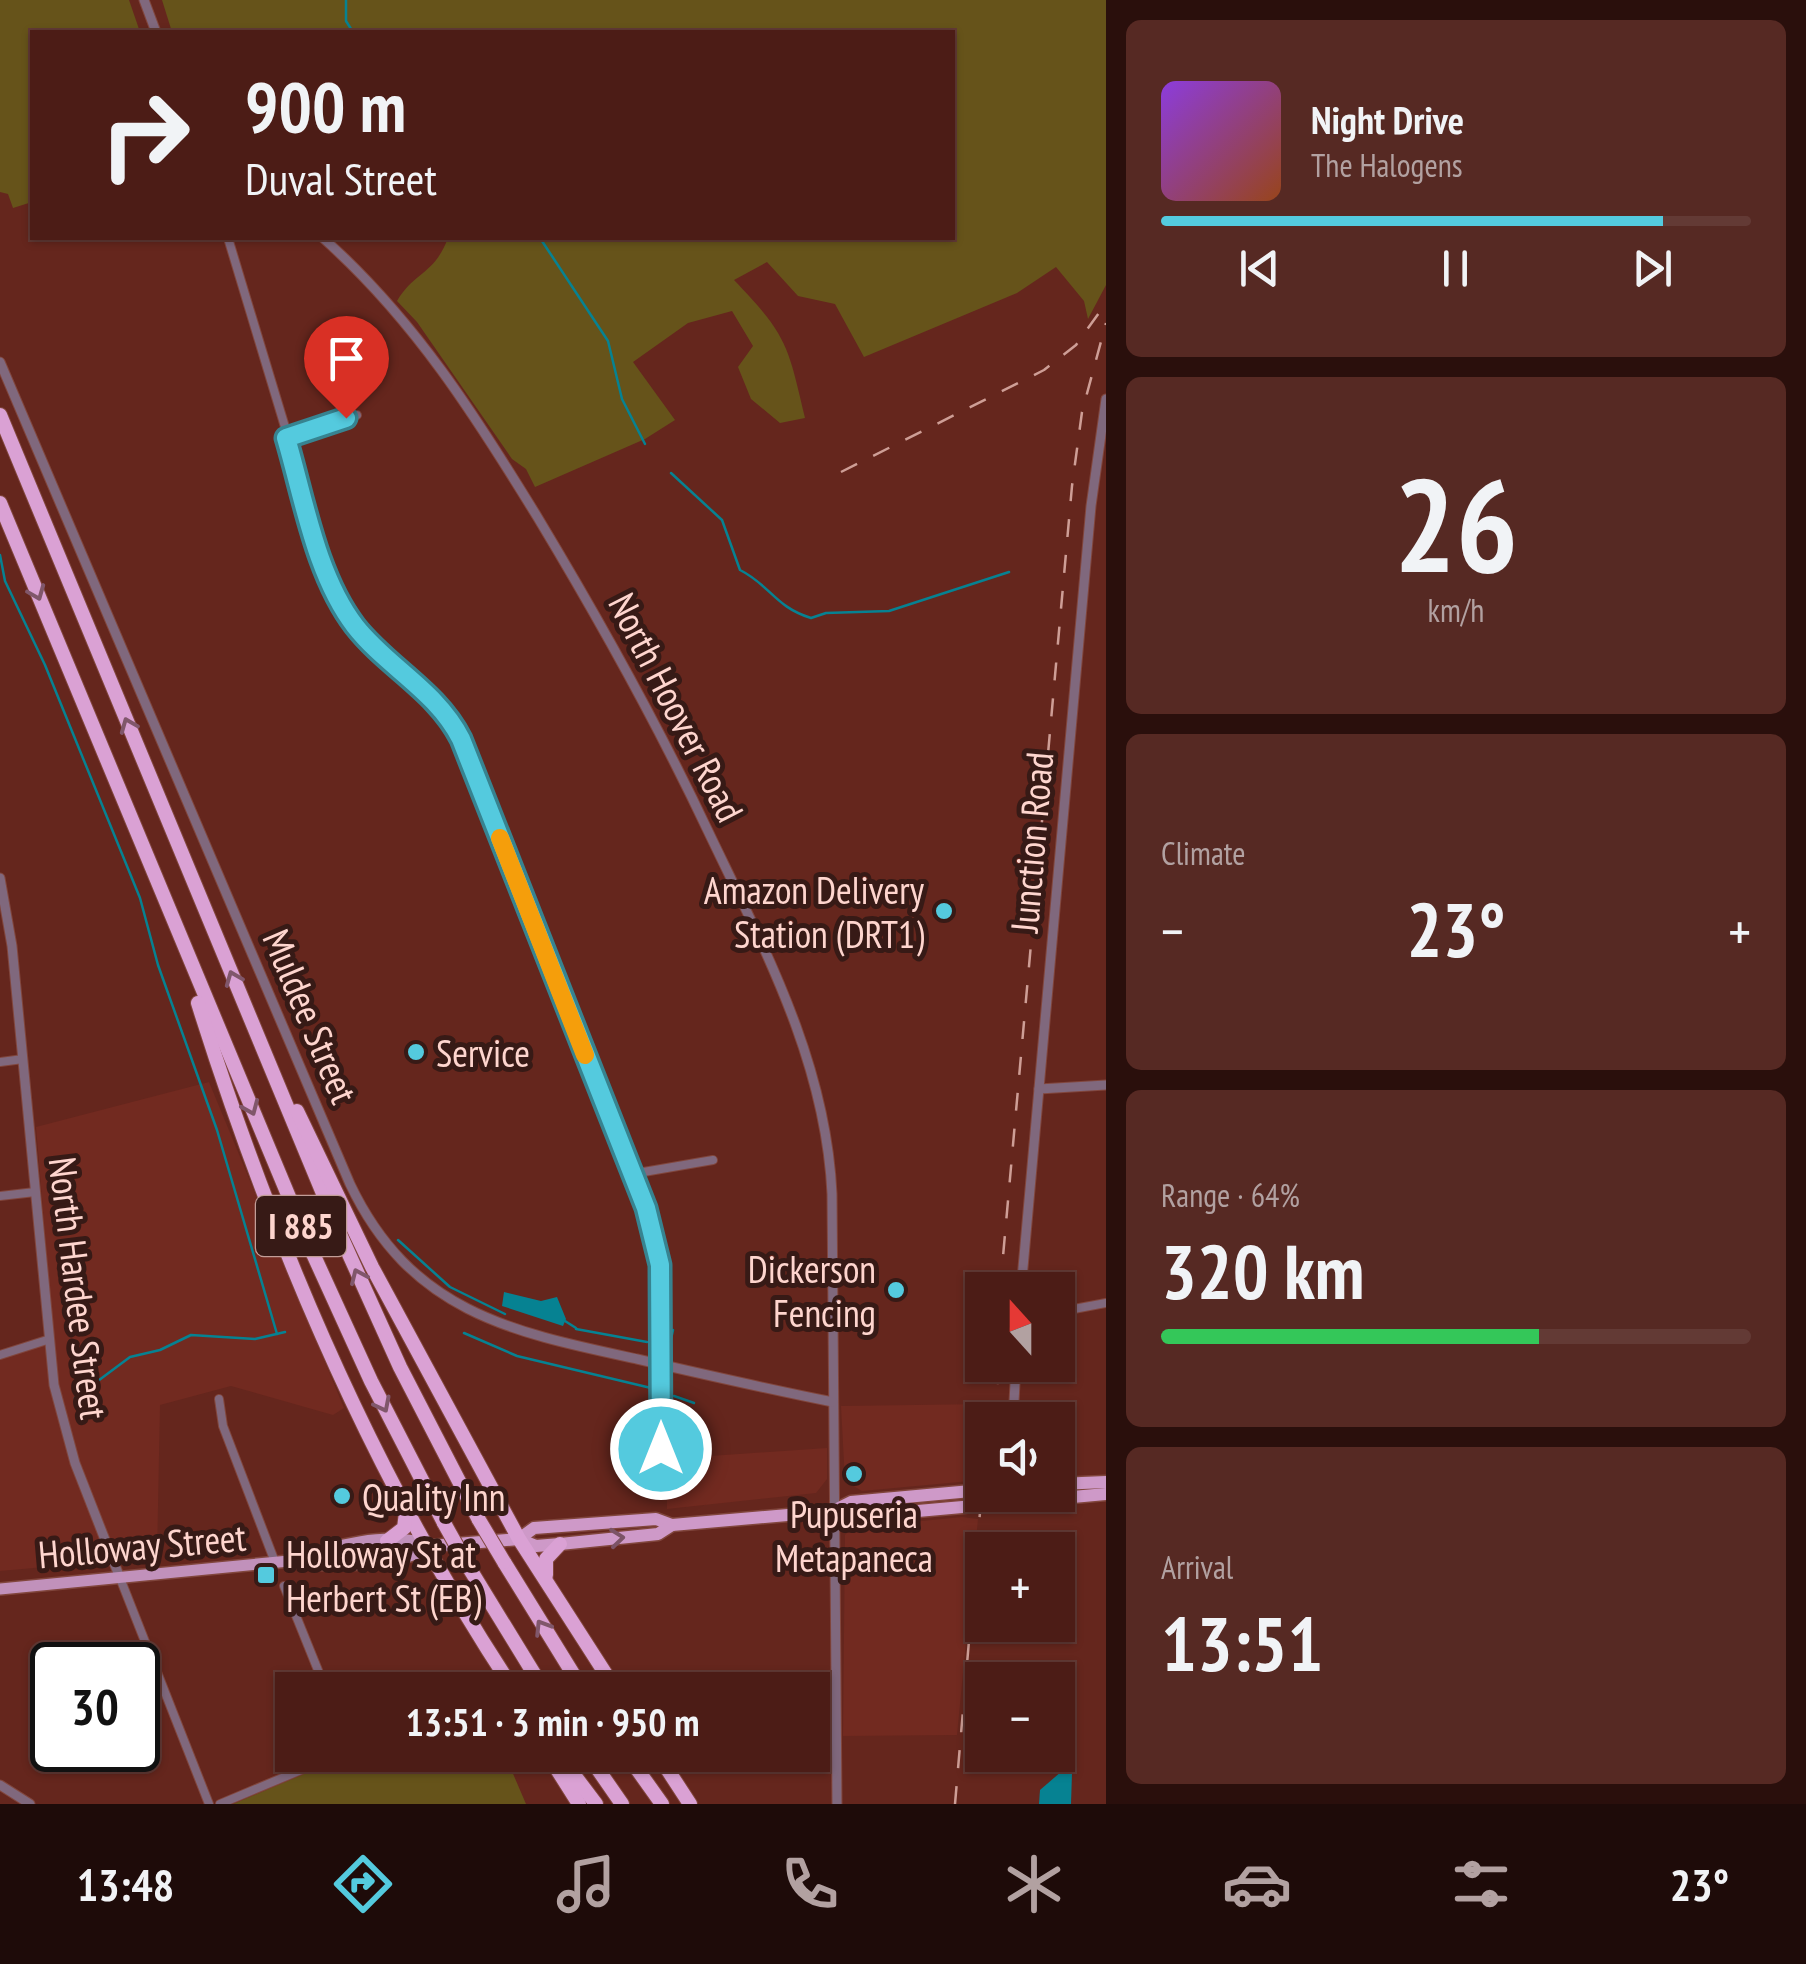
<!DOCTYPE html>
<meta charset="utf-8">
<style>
body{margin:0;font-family:"PT Sans Narrow",sans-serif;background:#562923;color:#f1f3f6;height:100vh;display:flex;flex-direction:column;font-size:38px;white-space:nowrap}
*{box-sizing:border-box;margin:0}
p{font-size:32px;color:#b2a1a1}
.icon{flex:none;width:55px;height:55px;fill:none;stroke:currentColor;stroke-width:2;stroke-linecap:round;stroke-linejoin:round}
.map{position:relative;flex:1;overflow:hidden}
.sheet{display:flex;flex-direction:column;gap:20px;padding:20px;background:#2a0f0c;width:700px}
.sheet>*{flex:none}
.guide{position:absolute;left:30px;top:30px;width:925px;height:210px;border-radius:0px;box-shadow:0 2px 8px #0004,0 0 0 2px #633a35;background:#4c1c16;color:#f1f3f6;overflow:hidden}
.needle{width:65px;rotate:339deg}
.controls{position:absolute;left:965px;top:1272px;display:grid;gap:20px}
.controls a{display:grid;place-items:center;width:110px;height:110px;border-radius:0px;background:#4c1c16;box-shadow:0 2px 8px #0004,0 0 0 2px #633a35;font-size:50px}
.speed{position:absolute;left:30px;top:1642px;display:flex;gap:20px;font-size:50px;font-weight:700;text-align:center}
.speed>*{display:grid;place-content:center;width:130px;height:130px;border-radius:50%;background:#4c1c16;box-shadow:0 2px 8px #0004,0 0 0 2px #633a35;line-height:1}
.speed .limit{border:5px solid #111;border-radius:15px;background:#fff;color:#111}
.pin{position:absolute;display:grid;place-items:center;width:85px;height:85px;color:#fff;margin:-102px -42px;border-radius:50% 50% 50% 0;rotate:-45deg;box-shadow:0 0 10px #0007}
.pin .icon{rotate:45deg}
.me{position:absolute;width:110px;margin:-55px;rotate:0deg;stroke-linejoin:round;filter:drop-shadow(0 0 8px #0008)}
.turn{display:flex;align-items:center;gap:35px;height:210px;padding:0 50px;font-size:45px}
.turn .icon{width:130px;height:130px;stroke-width:2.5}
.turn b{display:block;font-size:70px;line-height:85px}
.big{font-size:75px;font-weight:700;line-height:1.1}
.sheet .widget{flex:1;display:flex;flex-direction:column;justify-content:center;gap:15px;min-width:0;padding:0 35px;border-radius:15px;background:#562923}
.sheet .dial{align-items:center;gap:0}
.dial b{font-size:130px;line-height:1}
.song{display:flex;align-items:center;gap:30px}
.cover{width:120px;height:120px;border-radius:15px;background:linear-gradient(135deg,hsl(270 70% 55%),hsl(20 70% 35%))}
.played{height:10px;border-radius:5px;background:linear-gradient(90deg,#54cade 85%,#633a35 85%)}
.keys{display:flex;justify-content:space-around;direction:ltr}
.heat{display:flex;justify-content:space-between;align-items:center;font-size:55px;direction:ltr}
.charge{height:15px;border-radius:8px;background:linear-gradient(90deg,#34c759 64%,#633a35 0)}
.trip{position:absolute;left:275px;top:1672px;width:555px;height:100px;border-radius:0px;background:#4c1c16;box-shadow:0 2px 8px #0004,0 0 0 2px #633a35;font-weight:700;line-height:100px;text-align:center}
.menu{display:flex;height:160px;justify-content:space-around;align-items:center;background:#1e0b09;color:#b2a1a1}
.menu .icon{width:70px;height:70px}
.menu .current{color:#54cade}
.menu b{font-size:45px;color:#f1f3f6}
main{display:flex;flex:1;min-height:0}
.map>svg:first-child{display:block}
.built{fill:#722a20}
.green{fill:#66531a}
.water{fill:#068292}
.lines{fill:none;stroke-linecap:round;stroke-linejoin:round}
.stream{stroke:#068292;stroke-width:2.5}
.minor-casing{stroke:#81463d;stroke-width:10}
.tertiary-casing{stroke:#81463d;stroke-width:11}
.primary-casing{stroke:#81463d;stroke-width:14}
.trunk-casing{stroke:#81463d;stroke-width:15}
.motorway-casing{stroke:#81463d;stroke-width:16}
.minor{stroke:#80687d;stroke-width:8}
.tertiary{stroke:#80687d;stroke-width:9}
.primary{stroke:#c191bb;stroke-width:11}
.trunk{stroke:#ce99c8;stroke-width:12}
.motorway{stroke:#daa1d4;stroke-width:14}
.rail{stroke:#ce9e96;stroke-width:2.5;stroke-dasharray:18 18;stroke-linecap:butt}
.motorway-bridge-casing{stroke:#81463d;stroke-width:16;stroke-linecap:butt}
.motorway-bridge{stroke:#daa1d4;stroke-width:14}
.oneway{stroke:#80576b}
.oneway2{stroke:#7b5366}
.route-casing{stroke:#378390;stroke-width:25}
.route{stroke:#54cade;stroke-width:18}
.slow{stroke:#f59e0b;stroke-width:18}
.poi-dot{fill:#54cade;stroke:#371a16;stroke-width:4}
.labels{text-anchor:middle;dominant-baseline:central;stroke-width:10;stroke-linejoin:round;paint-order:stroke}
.shield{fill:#371a16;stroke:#c29d97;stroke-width:2.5}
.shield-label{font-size:35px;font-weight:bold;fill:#fed5ce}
.street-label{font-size:38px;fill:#fed5ce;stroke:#371a16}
.poi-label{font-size:38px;fill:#fed5ce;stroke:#371a16;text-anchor:start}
</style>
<main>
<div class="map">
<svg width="1106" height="1804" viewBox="0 0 1106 1804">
<rect width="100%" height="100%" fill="#65261d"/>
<!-- built -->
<g class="built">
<path d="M209,1082L344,1408L333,1415L231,1386L160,1405L157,1557L0,1571V1359L54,1340L36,1127Z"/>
<path d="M988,1404L987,1420H982L981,1480L862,1491L845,1481L841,1406Z"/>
<path d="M827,1448V1479L816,1493L667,1509V1459Z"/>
<path d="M962,1517L978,1519L957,1735L843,1736L845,1535L852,1528Z"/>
</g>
<!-- green -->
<g class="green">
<path d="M0,0H129L140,32H32V202L13,208L8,194L0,192Z"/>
<path d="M162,0H1106V285L1088,319L1084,301L1056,267L1017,293L864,357L835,304L798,296L767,262L734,280C787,335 788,345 805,418L780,423L751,399L738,367L753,346L732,311L688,323L633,362L675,420L645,439L535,487L526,469L512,459L417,322L397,301C415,271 434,275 448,238H952V32H172Z"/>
<path d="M349,1755H505L526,1804H233Z"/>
</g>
<!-- water -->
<g class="water">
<path d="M504,1292L541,1301L557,1297L566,1319L563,1326L502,1306Z"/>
<path d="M1062,1771L1072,1773L1071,1804H1039L1040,1790Z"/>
</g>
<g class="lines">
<!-- stream -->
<g class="stream">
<path d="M346,0V21L353,32"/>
<path d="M540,238L608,341L622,399L645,444"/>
<path d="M671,473L722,520L740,570C770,585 775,607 811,618L826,613L889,611L1009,572"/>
<path d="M0,555L5,581L45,665L140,898L158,965L217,1130L277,1334"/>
<path d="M398,1240L450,1287L505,1314"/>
<path d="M565,1321L576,1328"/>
<path d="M576,1329L647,1342"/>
<path d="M464,1333L517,1356L651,1388"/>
<path d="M671,1339L673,1330"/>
<path d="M674,1396L694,1403"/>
<path d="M75,1398L130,1357L160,1350L191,1335L255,1339L285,1332"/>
</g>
<!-- minor casing -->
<g class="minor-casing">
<g id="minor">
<path d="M228,238L333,586C361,647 423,674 457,731L652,1226L661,1276V1494"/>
<path d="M287,438L357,415"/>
<path d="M0,1062L23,1059"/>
<path d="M632,1174L713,1160"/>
<path d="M0,1196L35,1192"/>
<path d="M1058,1312L1106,1303"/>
<path d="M0,1355L47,1340"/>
<path d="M219,1399L223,1426L275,1562"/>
<path d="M120,1578L209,1804"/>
<path d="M284,1586L326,1690"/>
<path d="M220,1804L337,1755"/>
</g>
</g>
<!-- tertiary casing -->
<g class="tertiary-casing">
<g id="tertiary">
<path d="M144,0L156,32"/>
<path d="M323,238C414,319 475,415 538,518C600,621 657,723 708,831C764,948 826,1062 832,1194L837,1804"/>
<path d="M0,362L350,1184C411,1312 511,1332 637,1359C702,1374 768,1389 833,1402"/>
<path d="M0,878L12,946L54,1385L75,1463L120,1578"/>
<path d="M1039,1089L1106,1085"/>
<path d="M1021,1290L1091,506L1106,399"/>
<path d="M1013,1420L1016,1365"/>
<path d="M0,1785L30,1804"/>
</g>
</g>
<!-- primary casing -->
<g class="primary-casing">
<path id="primary" d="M0,1589L289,1561C328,1547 392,1529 430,1546C400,1568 326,1567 289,1561"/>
</g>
<!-- trunk casing -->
<g class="trunk-casing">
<g id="trunk">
<path d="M1058,1484L1106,1482"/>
<path d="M833,1511L851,1517L1106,1494"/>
<path d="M519,1539L534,1528L656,1519L672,1525"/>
<path d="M430,1546L519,1539L536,1546L560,1544L658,1534L672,1525L833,1511L851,1502L982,1490"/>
</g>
</g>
<!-- motorway casing -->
<g class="motorway-casing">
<g id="motorway">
<path d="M0,415L339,1232L400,1367L479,1520"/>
<path d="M0,503L309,1245L371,1381L444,1523"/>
<path d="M198,1003C273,1242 375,1481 514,1690"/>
<path d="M297,1111L372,1267L519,1539L616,1690"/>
<path d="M387,1541L404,1528L407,1505"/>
<path d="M504,1562L583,1690"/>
<path d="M468,1566L544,1690"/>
<path d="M546,1575V1559L560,1544"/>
<path d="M548,1755L579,1804"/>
<path d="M559,1755L596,1804"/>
<path d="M588,1755L622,1804"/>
<path d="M627,1755L662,1804"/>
<path d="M658,1755L690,1804"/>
</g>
</g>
<!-- minor -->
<use href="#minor" class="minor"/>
<!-- tertiary -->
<use href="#tertiary" class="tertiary"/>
<!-- primary -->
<use href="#primary" class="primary"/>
<!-- trunk -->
<use href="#trunk" class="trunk"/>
<!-- motorway -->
<use href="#motorway" class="motorway"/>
<!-- rail -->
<g class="rail">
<path d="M841,472L1044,370L1076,345L1106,303"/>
<path d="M1000,1290L1072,486L1082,412L1106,323"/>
<path d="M994,1420L999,1365"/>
<path d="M955,1804L982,1489"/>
</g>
<!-- motorway-bridge casing -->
<g class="motorway-bridge-casing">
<g id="motorway-bridge">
<path d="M479,1520L504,1562"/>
<path d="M444,1523L468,1566"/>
</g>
</g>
<!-- motorway-bridge -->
<use href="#motorway-bridge" class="motorway-bridge"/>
</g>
<!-- one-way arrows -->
<defs><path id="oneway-chevron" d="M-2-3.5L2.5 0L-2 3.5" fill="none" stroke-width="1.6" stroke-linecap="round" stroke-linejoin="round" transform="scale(2.5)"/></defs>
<g class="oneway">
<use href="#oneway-chevron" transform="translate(37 593) rotate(68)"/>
<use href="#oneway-chevron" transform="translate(128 725) rotate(-112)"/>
<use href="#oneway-chevron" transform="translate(233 978) rotate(-112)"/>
<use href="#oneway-chevron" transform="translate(251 1108) rotate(67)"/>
<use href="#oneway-chevron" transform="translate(358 1276) rotate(-114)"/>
<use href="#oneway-chevron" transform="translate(383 1405) rotate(63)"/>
<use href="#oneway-chevron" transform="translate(542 1627) rotate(-122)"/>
</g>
<use class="oneway2" href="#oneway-chevron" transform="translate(617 1538) rotate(-6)"/>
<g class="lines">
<!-- route casing -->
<g class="route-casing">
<path id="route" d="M346,418L286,438C304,499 316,575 355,626C387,667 437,691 461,739L646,1208L660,1265L661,1449"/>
</g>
<!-- route -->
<use href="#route" class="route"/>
<!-- slow -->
<path class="slow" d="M500,838L585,1055"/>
</g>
<!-- markers -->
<g class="poi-dot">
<circle cx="944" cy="911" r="10"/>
<circle cx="416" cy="1052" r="10"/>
<circle cx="896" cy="1290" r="10"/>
<circle cx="854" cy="1474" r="10"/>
<circle cx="342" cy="1496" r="10"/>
<rect x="256" y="1565" width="20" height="20" rx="5"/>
</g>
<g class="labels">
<!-- shield labels -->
<rect class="shield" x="256" y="1196" width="90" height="60" rx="8"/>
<g class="shield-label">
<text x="301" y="1226">I 885</text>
</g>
<!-- street labels -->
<g class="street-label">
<text transform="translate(677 707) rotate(63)">North Hoover Road</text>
<text transform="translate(1031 842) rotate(-85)">Junction Road</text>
<text transform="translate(311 1016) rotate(67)">Muldee Street</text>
<text transform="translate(79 1288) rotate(83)">North Hardee Street</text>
<text transform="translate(142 1545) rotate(-5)">Holloway Street</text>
</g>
<!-- poi labels -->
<g class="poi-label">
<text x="924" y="889" text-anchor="end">Amazon Delivery<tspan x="924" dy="44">Station (DRT1)</tspan></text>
<text x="436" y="1052">Service</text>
<text x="876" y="1268" text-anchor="end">Dickerson<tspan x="876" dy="44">Fencing</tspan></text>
<text x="362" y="1496">Quality Inn</text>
<text x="854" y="1513" text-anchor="middle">Pupuseria<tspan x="854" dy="44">Metapaneca</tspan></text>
<text x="286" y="1553">Holloway St at<tspan x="286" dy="44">Herbert St (EB)</tspan></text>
</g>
</g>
</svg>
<div class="controls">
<a><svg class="needle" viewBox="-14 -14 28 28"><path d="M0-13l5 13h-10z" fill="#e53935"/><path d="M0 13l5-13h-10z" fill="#b2a1a1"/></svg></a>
<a><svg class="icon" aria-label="sound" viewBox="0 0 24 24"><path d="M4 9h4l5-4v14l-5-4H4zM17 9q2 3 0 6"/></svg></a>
<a>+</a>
<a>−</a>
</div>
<div class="speed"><div class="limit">30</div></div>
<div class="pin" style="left:346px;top:418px;background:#d93025"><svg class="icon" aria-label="arrive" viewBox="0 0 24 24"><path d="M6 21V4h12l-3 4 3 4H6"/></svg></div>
<svg class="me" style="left:661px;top:1449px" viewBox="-20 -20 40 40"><circle r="17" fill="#54cade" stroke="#fff" stroke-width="3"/><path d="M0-11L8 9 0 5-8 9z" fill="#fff"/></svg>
<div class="trip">13:51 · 3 min · 950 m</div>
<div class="guide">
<div class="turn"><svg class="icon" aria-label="right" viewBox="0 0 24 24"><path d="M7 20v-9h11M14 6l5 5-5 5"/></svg><div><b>900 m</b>Duval Street</div></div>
</div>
</div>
<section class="sheet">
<div class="widget">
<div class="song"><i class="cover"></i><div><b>Night Drive</b><p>The Halogens</p></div></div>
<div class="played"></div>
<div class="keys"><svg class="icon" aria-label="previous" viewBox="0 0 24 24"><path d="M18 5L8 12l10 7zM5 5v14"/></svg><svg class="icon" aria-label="pause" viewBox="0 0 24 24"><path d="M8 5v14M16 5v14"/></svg><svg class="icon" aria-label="next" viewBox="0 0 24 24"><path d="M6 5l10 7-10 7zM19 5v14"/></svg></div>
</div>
<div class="widget dial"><b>26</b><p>km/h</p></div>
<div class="widget"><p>Climate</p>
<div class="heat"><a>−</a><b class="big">23°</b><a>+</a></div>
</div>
<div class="widget"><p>Range · 64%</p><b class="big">320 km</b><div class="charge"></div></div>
<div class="widget"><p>Arrival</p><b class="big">13:51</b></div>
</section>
</main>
<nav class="menu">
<b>13:48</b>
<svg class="icon current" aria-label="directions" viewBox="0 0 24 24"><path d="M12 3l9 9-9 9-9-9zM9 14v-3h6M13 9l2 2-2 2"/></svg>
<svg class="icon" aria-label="music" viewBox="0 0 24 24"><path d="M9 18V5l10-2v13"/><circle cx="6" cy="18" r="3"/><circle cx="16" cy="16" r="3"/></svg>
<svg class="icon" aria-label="phone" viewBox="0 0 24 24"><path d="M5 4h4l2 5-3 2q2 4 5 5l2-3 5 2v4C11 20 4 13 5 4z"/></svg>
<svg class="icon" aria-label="climate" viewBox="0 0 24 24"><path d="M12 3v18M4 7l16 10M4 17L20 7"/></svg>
<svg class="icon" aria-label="car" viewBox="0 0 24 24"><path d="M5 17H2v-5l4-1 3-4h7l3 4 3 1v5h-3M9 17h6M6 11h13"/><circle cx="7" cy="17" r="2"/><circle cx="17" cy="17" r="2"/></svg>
<svg class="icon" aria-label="filters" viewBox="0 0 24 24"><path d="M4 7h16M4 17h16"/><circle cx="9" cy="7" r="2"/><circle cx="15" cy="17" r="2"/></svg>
<b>23°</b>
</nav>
